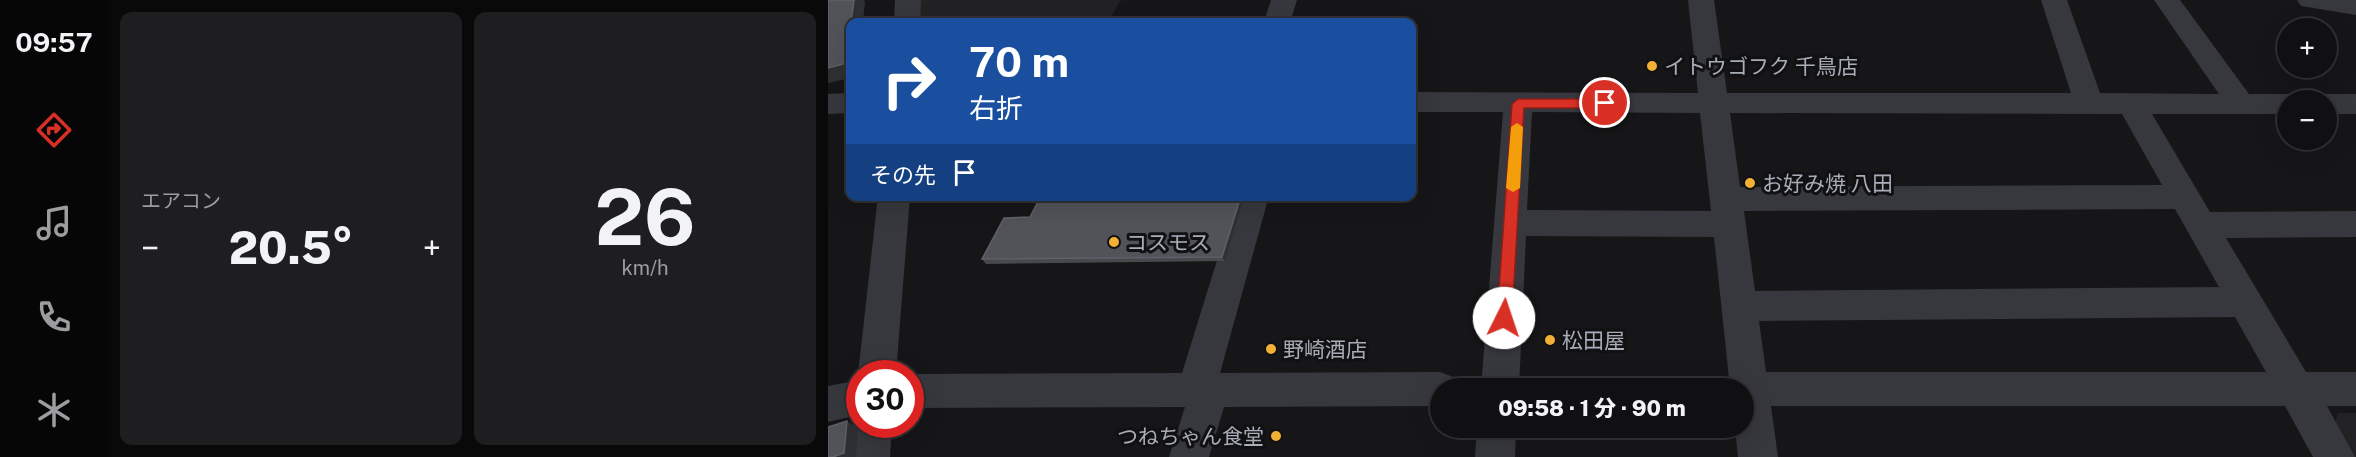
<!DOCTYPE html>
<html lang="ja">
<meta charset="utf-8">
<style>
body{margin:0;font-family:"Public Sans","Noto Sans JP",sans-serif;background:#1e1e20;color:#f1f3f6;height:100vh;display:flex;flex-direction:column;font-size:22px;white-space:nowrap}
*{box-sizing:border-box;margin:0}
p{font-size:20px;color:#9c9d9f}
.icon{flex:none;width:33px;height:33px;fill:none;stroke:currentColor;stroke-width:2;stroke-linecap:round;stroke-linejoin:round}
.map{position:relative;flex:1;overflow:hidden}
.drawer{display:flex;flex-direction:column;gap:12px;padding:12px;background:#09090a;width:720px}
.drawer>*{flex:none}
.top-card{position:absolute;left:18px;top:18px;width:570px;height:183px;border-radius:12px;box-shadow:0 6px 24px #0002,0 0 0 2px #303032;background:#1a4fa0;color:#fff;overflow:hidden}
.controls{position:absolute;left:1449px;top:18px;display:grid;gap:12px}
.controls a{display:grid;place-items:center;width:60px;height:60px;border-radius:50%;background:#101012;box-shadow:0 6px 24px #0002,0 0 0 2px #303032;font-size:30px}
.speed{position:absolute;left:18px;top:360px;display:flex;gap:12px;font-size:30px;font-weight:700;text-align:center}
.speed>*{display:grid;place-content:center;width:78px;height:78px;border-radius:50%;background:#101012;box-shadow:0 6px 24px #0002,0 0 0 2px #303032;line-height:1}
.speed .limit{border:9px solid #d22;background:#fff;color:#111}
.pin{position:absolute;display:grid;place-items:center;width:51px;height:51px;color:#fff;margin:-26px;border:3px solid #fff;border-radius:50%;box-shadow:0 2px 6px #0007}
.me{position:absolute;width:66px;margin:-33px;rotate:4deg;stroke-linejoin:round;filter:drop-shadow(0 0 4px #0008)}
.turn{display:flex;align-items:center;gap:21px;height:126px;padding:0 24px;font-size:27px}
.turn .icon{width:78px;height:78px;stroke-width:2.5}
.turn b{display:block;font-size:42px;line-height:51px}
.then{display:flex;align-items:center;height:57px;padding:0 24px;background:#0003;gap:12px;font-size:22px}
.big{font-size:45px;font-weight:800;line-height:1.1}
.drawer .card{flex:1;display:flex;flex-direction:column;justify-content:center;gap:9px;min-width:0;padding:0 21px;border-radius:12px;background:#1e1e20}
.drawer .dial{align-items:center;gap:0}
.dial b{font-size:78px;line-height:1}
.heat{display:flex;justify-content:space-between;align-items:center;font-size:33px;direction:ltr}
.drawer .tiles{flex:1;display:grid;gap:12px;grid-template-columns:repeat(2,1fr)}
.trip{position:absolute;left:602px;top:378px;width:324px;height:60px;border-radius:30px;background:#101012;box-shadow:0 6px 24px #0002,0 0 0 2px #303032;font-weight:800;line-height:60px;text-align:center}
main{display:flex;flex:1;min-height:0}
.tabs{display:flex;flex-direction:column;width:108px;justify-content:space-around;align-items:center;background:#060607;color:#9c9d9f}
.tabs .icon{width:42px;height:42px}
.tabs .active{color:#d93025}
.tabs b{font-size:27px;color:#f1f3f6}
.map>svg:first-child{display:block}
.built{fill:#222225}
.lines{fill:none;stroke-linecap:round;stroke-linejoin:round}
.minor{fill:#37383d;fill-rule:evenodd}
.wall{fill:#47494d}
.shaded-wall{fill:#2f3033}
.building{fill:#525359;stroke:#5f6168;stroke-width:1.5}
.route{fill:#d93025;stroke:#8d1f18;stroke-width:1.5}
.slow{fill:#f59e0b}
.poi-dot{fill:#f2b134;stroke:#111113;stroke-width:2}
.labels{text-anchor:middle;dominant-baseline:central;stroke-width:6;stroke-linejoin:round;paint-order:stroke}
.poi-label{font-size:21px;fill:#a8adb8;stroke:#111113;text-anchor:start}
</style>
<main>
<nav class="tabs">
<b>09:57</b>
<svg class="icon active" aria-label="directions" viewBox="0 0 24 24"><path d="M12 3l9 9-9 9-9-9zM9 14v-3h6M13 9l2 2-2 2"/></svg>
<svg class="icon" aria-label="music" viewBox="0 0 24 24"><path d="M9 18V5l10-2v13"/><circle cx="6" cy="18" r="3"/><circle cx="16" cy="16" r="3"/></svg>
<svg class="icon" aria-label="phone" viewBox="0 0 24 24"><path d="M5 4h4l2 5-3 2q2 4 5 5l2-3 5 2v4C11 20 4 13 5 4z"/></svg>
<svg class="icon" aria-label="climate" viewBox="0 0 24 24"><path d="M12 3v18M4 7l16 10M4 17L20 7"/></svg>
</nav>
<section class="drawer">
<div class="tiles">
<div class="card"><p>エアコン</p>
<div class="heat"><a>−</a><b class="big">20.5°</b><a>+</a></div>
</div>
<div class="card dial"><b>26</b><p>km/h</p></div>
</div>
</section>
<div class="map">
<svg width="1528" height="457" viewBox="0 0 1528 457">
<rect width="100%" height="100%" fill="#161618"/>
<!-- built -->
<g class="built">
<path d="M93,0H293L280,22H91Z"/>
<path d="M1510,413H1528V457H1524L1506,426Z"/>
</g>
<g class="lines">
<!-- minor -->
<g class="minor">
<path d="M67,0H93L92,22H66Z"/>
<path d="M443,0H469L462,22H436Z"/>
<path d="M860,0H886L899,93H1243L1213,0H1239L1272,93L1391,94L1326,0H1352L1421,94H1460L1470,97L1473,100H1460V114H1324L1382,212L1528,211V237L1398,238L1478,372H1528V406H1499L1527,457H1485L1457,406H943L950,457H910L907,428H915V388H896L901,378L886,237L698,236L691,388H653L675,112H584V92L870,93ZM704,112L872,113L883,211L699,210ZM902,113L1294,114L1334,185L912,187ZM1347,209L1391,287L927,291L916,211ZM1407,317L1438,372H938L931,321Z"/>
<path d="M1469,0H1528V15L1473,6Z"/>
<path d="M22,93V113L0,114V94Z"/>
<path d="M1498,94H1528V114H1498V100H1485L1488,97Z"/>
<path d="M50,196H82L68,374H32V377L30,374Z"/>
<path d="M409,196H441L392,373L612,372L625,377L631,388H612V406L396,407L381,457H341L357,407L82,408V374L354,373Z"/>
<path d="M32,380V424H64L62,457H22L26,424L30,415L0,422V386Z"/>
<path d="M649,428H688L687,457H647Z"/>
</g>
</g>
<!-- wall -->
<path class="wall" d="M417,196L397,261L158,264L154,259L202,217Z"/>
<!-- shaded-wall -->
<g class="shaded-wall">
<path d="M26,0H35L37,2L35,22H23Z"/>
<path d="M22,32V78L0,83V68Z"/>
<path d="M413,196H417L397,261L394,257Z"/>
<path d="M19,421L30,428L28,457H5Z"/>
</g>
<!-- building -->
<g class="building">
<path d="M0,0H26L23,22H22L19,63L0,68Z"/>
<path d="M213,196H413L394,257L154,259L176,218L202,217Z"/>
<path d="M19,421L16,453L5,457H0V427Z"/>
</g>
<!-- route -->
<path class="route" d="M690,99H777L783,103L777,108H696L684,318L682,322L676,324L671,322L669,318L684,104Z"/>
<!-- slow -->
<path class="slow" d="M689,123L695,127L692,188L685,192L678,188L683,127Z"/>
<!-- markers -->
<g class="poi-dot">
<circle cx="824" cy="66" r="6"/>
<circle cx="922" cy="183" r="6"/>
<circle cx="286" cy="242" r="6"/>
<circle cx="722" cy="340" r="6"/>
<circle cx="443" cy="349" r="6"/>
<circle cx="448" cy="436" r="6"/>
</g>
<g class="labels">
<!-- poi labels -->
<g class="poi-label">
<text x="836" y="66">イトウゴフク 千鳥店</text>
<text x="934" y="183">お好み焼 八田</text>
<text x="298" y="242">コスモス</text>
<text x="734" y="340">松田屋</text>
<text x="455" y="349">野崎酒店</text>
<text x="436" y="436" text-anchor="end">つねちゃん食堂</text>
</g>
</g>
</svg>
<div class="controls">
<a>+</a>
<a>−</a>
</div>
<div class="speed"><div class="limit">30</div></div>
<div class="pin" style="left:777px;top:103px;background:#d93025"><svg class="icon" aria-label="arrive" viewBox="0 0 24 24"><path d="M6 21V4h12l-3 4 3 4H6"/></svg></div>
<svg class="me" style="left:676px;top:318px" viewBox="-20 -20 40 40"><circle r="19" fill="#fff"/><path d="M0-13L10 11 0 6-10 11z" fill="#d93025"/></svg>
<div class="trip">09:58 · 1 分 · 90 m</div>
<div class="top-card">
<div class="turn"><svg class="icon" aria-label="right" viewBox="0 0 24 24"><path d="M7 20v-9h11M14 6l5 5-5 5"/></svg><div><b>70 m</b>右折</div></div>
<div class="then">その先<svg class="icon" aria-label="arrive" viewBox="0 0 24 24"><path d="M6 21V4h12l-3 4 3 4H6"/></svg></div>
</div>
</div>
</main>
